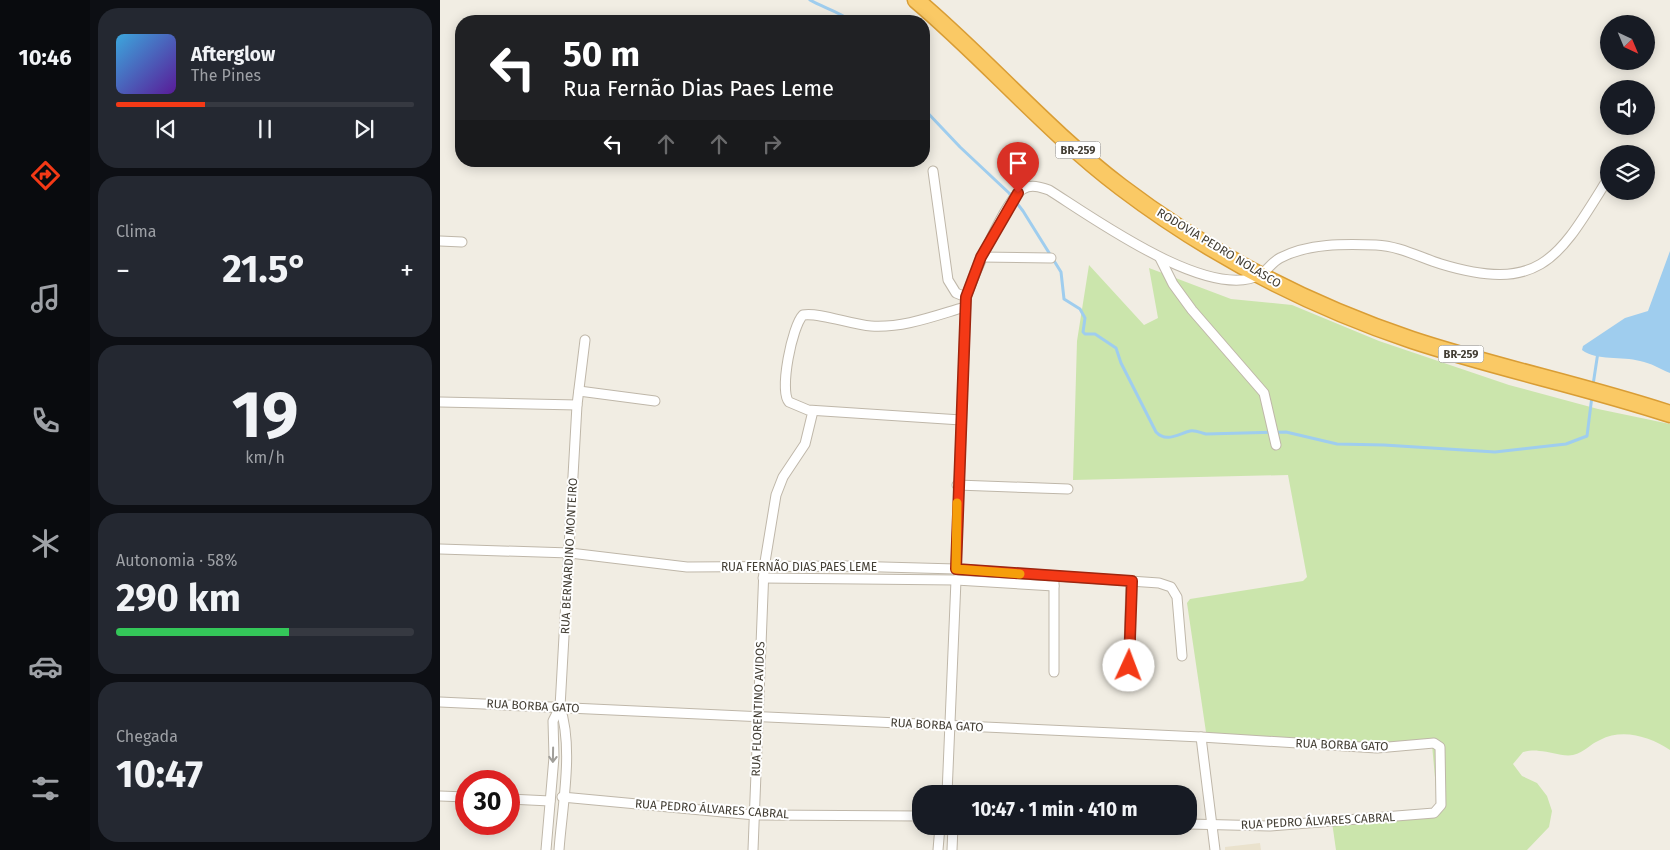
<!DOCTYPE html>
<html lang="pt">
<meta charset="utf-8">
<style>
body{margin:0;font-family:"Fira Sans",sans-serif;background:#242831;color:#f1f3f6;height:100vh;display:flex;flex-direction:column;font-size:19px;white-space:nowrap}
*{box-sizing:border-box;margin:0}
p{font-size:16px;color:#9ea1a6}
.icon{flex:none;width:28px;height:28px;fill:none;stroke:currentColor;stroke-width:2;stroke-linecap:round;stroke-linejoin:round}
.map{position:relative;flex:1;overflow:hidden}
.side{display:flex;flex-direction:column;gap:8px;padding:8px;background:#0d0f14;width:350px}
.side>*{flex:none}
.top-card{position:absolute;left:15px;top:15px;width:475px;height:152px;border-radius:20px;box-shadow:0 2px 12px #0003;background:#202124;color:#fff;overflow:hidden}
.needle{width:32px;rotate:136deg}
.tools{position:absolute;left:1160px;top:15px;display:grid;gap:10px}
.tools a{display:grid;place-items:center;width:55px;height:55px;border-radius:50%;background:#171b24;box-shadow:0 2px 12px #0003;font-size:25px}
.speed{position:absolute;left:15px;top:770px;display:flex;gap:10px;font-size:25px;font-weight:700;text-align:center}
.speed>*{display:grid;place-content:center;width:65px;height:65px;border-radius:50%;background:#171b24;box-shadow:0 2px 12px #0003;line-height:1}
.speed .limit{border:8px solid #d22;background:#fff;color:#111}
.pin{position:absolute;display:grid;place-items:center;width:42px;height:42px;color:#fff;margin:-51px -21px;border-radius:50% 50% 50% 0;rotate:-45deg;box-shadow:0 0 5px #0007}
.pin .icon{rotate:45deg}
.me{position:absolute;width:55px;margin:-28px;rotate:2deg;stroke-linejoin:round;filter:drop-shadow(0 0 4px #0008)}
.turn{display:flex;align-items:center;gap:18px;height:105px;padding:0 25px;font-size:22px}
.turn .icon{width:65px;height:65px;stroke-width:2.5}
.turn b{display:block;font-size:35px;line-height:42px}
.lanes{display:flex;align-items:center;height:48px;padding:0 25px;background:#0003;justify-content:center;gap:25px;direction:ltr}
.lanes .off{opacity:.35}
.big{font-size:38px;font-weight:700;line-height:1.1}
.side .card{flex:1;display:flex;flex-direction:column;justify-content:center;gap:8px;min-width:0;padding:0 18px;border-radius:20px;background:#242831}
.side .dial{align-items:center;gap:0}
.dial b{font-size:65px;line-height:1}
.song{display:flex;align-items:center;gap:15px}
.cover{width:60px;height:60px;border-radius:8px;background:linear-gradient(135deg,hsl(200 70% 55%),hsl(270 70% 35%))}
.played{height:5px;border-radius:2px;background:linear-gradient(90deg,#f43916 30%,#363941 30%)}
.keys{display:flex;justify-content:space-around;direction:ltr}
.heat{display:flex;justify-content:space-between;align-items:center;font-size:28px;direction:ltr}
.charge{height:8px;border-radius:4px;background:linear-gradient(90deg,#34c759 58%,#363941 0)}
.trip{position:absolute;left:472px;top:785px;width:285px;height:50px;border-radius:20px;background:#171b24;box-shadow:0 2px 12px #0003;font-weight:700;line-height:50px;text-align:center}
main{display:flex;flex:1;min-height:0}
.tabs{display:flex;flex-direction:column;width:90px;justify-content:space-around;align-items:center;background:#090b0e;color:#9ea1a6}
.tabs .icon{width:35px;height:35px}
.tabs .on{color:#f43916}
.tabs b{font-size:22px;color:#f1f3f6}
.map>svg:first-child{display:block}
.education{fill:#eae2cd}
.green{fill:#cbe5ac}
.water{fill:#9fcdee}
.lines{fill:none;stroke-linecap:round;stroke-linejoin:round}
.stream{stroke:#9fcdee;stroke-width:3}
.street-casing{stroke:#bfb7a9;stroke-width:11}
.highway-casing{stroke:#d99d35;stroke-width:19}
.street{stroke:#fff;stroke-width:9}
.highway{stroke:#fac965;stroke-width:16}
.oneway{stroke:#a09e99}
.route-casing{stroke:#9f250e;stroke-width:12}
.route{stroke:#f43916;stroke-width:9}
.slow{stroke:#f59e0b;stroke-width:9}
.labels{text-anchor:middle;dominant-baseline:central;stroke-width:4;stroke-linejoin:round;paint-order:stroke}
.shield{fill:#fff;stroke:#7b7770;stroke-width:1}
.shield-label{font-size:11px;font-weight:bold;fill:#423d33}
.street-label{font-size:12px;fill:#423d33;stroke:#fff}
</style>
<main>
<nav class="tabs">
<b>10:46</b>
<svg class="icon on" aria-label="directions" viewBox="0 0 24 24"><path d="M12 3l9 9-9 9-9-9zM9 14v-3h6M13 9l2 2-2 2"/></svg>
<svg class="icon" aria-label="music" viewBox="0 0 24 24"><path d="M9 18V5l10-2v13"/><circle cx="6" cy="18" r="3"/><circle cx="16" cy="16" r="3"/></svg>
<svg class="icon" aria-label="phone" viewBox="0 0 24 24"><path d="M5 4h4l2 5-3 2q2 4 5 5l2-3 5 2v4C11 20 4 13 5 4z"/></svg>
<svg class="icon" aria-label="climate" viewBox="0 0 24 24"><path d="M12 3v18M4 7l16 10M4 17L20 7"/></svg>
<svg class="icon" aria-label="car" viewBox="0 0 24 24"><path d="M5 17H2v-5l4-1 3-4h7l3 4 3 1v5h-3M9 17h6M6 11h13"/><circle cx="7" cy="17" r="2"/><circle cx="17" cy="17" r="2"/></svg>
<svg class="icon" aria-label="filters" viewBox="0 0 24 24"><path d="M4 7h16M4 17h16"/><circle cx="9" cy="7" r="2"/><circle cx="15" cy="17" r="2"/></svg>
</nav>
<section class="side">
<div class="card">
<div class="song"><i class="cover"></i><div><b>Afterglow</b><p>The Pines</p></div></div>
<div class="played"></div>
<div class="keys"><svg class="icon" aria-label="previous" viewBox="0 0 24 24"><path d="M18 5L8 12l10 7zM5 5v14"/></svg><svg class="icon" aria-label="pause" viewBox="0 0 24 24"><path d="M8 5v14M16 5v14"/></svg><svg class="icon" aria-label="next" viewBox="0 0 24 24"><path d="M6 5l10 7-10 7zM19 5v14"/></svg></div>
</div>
<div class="card"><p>Clima</p>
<div class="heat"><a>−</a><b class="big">21.5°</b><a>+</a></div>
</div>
<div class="card dial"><b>19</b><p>km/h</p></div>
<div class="card"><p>Autonomia · 58%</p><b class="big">290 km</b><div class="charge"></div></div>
<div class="card"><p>Chegada</p><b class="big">10:47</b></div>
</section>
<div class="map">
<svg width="1230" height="850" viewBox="0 0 1230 850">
<rect width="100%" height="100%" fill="#f1ede3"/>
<!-- education -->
<path class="education" d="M820,843L821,850H785V847Z"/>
<!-- green -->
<path class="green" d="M649,265L704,325L718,318L709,268L791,299L852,305L939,341L1069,385L1158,409L1230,424V750C1210,737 1183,728 1160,740C1150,744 1145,752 1133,755C1122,757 1110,751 1099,751C1094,750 1088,751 1083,752L1073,764L1082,776L1097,783L1107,796L1112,811L1109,827L1087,850H896L892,822L998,810L992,745L767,739L747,603L750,599L863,581L867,577L848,475L633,480L637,341Z"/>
<!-- water -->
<path class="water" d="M1230,251V373C1220,369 1211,363 1200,361C1182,356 1157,361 1142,350L1143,346L1185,318L1208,311Z"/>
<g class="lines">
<!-- stream -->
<g class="stream">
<path d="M370,0C384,8 398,11 411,21"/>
<path d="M484,109L520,147L569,193L583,211L621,272L624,299L640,309L645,318L643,332L645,334H655L676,348L681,363L716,432C726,443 738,434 750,431C756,430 761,433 766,434L846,432L897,444L944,445L1055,452L1126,444L1147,436L1152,396"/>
<path d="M1153,385L1158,352"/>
</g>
<!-- street casing -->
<g class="street-casing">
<g id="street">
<path d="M493,171L508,280L516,293L526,297"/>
<path d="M0,241L22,242"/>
<path d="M541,257L611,258"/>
<path d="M720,258L733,284L752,310L824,393L836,445"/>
<path d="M139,391L215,401"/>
<path d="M0,402L137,405"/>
<path d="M521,420L368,410L349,402C339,391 352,326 363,315C379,312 412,325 431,326C464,328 494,316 525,307"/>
<path d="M517,485L628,489"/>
<path d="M0,549L130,553L247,567L407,566L516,569L719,583L731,587L737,597L742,656"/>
<path d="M516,569L526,297C534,276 565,199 583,189C591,184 600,187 609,190C652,217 769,302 820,275C827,271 832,262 840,258C869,243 904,244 936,245C959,246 979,257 1001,264C1103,295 1120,255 1169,177"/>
<path d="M323,578L516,580L614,586"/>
<path d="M614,672V582"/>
<path d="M688,683L691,581"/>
<path d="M0,702L761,737L937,748L994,743L1000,747L1001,805L994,813L830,826L749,824"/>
<path d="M761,737L775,850"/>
<path d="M507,794L516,580"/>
<path d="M0,796L26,797"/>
<path d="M122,797L315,815L481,816"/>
<path d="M69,799L110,801"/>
<path d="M106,850L114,757L113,721L120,707"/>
<path d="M119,850C122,807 134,749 120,707L137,405L145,340"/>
<path d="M313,850L324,568L336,495L343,477L365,444L373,411"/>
<path d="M498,850L500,826"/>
<path d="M512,850L513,826"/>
</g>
</g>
<!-- highway casing -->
<g class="highway-casing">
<path id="highway" d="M476,0C546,59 607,131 681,187C768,253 868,305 972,340C1057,368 1145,386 1230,414"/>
</g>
<!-- street -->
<use href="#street" class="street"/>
<!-- highway -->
<use href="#highway" class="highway"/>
</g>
<!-- one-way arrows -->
<defs><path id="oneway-shaft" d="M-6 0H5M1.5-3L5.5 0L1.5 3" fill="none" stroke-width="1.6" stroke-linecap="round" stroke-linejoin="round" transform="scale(1.25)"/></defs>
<use class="oneway" href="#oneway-shaft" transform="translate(113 755) rotate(91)"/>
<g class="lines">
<!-- route casing -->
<g class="route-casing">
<path id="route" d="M578,193L541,257L526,297L516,569L692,581L689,666"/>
</g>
<!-- route -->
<use href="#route" class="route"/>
<!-- slow -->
<path class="slow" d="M517,503L516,569L580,574"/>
</g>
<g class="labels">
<!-- shield labels -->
<g class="shield">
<rect x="615.5" y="141.5" width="45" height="17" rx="4"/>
<rect x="998.5" y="345.5" width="45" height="17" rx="4"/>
</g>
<g class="shield-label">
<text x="638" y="150">BR-259</text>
<text x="1021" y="354">BR-259</text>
</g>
<!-- street labels -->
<g class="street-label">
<text transform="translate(779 248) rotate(31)">RODOVIA PEDRO NOLASCO</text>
<text transform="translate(129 556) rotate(-87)">RUA BERNARDINO MONTEIRO</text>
<text x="359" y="567">RUA FERNÃO DIAS PAES LEME</text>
<text transform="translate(93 706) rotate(3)">RUA BORBA GATO</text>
<text transform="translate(318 709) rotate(-88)">RUA FLORENTINO AVIDOS</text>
<text transform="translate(497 725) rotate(3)">RUA BORBA GATO</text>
<text transform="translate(902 745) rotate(2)">RUA BORBA GATO</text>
<text transform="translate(272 809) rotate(4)">RUA PEDRO ÁLVARES CABRAL</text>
<text transform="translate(878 821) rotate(-3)">RUA PEDRO ÁLVARES CABRAL</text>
</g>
</g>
</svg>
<div class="tools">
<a><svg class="needle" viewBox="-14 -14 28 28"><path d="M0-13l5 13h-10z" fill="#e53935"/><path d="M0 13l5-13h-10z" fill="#9ea1a6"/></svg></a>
<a><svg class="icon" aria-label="sound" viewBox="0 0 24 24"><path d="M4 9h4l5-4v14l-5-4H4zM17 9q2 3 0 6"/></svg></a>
<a><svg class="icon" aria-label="layers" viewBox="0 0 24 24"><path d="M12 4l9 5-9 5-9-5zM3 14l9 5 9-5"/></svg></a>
</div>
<div class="speed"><div class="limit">30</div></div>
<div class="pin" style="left:578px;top:193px;background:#d93025"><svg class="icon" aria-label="arrive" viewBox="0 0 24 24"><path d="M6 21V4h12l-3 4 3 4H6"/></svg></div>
<svg class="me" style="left:689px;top:666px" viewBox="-20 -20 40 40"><circle r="19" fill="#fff"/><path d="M0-13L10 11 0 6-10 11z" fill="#f43916"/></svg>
<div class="trip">10:47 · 1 min · 410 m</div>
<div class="top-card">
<div class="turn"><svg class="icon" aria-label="left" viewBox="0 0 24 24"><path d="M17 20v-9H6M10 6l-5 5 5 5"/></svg><div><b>50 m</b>Rua Fernão Dias Paes Leme</div></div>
<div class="lanes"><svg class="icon" aria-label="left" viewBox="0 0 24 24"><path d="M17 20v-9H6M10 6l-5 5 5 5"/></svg><svg class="icon off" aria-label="ahead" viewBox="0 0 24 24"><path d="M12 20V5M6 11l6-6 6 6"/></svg><svg class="icon off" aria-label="ahead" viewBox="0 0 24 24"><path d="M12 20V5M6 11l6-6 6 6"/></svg><svg class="icon off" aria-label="right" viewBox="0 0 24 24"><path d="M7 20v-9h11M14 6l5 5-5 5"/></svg></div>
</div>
</div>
</main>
